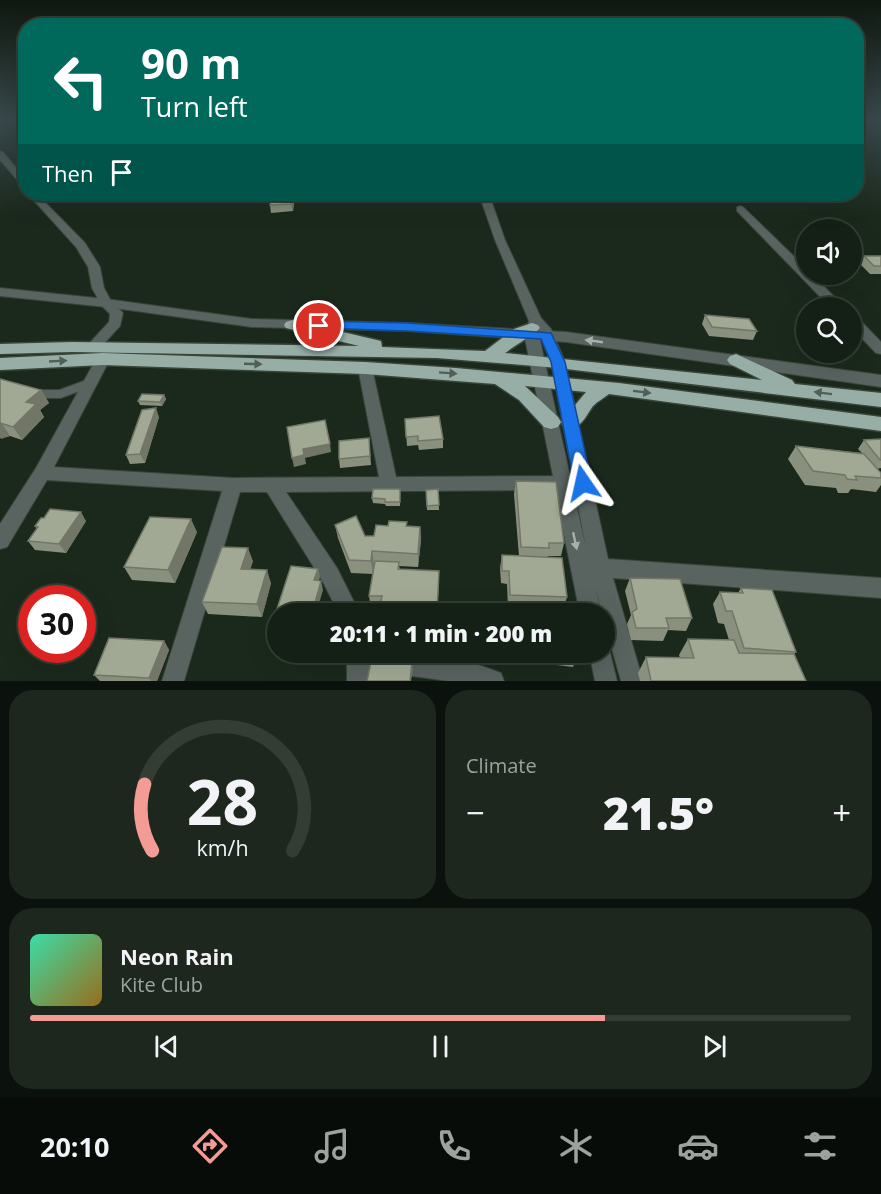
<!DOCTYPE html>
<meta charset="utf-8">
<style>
body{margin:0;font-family:"Open Sans",sans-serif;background:#1d271e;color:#f1f3f6;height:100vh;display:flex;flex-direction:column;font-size:22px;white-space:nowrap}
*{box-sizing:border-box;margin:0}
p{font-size:20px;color:#9da2a0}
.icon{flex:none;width:33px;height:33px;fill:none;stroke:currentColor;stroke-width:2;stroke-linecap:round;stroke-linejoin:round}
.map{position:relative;height:681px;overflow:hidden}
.sheet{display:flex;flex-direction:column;gap:9px;padding:9px;background:#0b110c;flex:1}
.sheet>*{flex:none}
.hud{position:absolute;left:18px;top:18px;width:846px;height:183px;border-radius:24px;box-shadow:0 6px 24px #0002,0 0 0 2px #333d34;background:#00695c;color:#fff;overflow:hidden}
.buttons{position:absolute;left:796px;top:219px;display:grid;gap:12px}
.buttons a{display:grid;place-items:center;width:66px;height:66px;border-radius:50%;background:#141f15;box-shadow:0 6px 24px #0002,0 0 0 2px #333d34;font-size:30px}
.speed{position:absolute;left:18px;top:585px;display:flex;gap:12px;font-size:30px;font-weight:700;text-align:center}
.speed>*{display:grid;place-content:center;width:78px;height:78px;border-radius:50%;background:#141f15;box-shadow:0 6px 24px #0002,0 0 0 2px #333d34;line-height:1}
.speed .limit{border:9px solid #d22;background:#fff;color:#111}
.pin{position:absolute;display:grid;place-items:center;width:51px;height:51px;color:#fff;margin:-26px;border:3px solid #fff;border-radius:50%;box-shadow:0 2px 6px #0007}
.me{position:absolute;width:66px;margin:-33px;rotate:349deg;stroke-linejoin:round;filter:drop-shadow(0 0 4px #0008)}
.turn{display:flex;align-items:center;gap:21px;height:126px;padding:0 24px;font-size:27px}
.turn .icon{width:78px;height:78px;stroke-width:2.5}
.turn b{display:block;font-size:42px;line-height:51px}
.then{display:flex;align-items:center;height:57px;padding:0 24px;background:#0003;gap:12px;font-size:22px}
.big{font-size:45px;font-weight:800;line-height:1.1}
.sheet .widget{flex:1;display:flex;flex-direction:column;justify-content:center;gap:9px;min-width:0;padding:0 21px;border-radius:24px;background:#1d271e}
.sheet .dial{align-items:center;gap:0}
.dial svg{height:156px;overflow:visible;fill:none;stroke:#333d34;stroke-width:7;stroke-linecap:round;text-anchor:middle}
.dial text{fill:#f1f3f6;stroke:none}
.song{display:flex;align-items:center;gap:18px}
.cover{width:72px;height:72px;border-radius:9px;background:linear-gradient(135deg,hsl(160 70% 55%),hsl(40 70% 35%))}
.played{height:6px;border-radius:3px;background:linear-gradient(90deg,#f59b96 70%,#333d34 70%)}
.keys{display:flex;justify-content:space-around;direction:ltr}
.heat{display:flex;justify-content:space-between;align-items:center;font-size:33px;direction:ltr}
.sheet .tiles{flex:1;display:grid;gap:9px;grid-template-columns:1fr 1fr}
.widget:last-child{grid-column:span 2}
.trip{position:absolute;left:267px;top:603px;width:348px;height:60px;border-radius:30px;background:#141f15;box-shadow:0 6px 24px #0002,0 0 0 2px #333d34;font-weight:800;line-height:60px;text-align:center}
.tab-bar{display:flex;height:96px;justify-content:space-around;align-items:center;background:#080c08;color:#9da2a0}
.tab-bar .icon{width:42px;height:42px}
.tab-bar .active{color:#f59b96}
.tab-bar b{font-size:27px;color:#f1f3f6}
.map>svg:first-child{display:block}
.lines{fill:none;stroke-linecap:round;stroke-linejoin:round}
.service-casing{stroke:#384538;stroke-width:10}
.minor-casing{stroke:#384538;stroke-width:2}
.tertiary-casing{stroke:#384538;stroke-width:2}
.trunk-casing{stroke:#384538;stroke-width:3}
.service{stroke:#596360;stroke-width:8}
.minor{fill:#596360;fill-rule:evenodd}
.tertiary{fill:#596360;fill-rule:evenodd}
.trunk{fill:#97aea6;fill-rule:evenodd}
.wall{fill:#8a907e}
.shaded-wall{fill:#717667}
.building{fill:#a1a893;stroke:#717667;stroke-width:1.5}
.oneway{fill:#a7b1aa}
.oneway2{fill:#505f58}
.route{fill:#1a73e8;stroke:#114b97;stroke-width:1.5}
</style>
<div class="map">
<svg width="881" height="681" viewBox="0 0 881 681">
<rect width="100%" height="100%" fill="#1b291c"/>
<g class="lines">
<!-- service casing -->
<g class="service-casing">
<path id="service" d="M37,394H60L87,384"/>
</g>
<!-- minor casing -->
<g class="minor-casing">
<g id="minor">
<path d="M0,151L3,152L26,180V190L0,160Z"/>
<path d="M28,194H37L85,243L100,267L104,288L111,301L123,313L120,326L98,350L93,351L86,347L109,322L110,314L102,306L92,288L88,267L76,247Z"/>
<path d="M479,194H489L505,240L541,318L551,329L565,362L608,559L881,578V598L613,578L643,681H621L604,621V614H602L596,589L601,614H580L555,490L286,492L337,568L360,614H339L323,582L267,492H240L184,681H162L222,491L47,480L7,547L0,549V524L36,468L96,359L103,354L110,359L54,467L233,478L379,477L358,368L365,363L372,368L396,477L553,476L524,334L529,321L495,240ZM538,331L551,362L573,476H570ZM573,490H575L586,548Z"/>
<path d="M740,206L743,207L807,269V274H812L845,308H831L737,211V207Z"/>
<path d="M852,316L857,317L881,342V354L876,353L852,328Z"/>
<path d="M604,643L608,644L617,681H595L589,652H604Z"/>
<path d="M347,652C399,652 452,653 501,673L504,681H448L369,670V681H347Z"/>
</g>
</g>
<!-- tertiary casing -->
<g class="tertiary-casing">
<path id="tertiary" d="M0,288L106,299L252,319L408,323L566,332L881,375V387L566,342L408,331L252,327L106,307L0,296Z"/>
</g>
<!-- trunk casing -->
<g class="trunk-casing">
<g id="trunk">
<path d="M292,320L381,341L382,347L485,351L514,329L532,323L538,325L540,328C535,334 514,346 505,353L762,380L730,364L727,360L730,356L736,354L792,380L795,384L881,393V407L558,368L437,358L72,352L0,354V344L72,342L359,346L286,328L284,325L286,322Z"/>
<path d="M103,353L365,362L456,368L619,383L881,417V431L609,394C604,398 598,401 593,406C585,417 580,432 564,427L561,422L586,392L525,386L558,417L561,422L558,427L551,429L544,427L519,400L495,384L365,374L103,365L0,370V358Z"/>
</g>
</g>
<!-- service -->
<use href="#service" class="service"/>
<!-- minor -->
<use href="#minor" class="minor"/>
<!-- tertiary -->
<use href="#tertiary" class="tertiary"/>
<!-- trunk -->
<use href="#trunk" class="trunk"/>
</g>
<!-- wall -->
<g class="wall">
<path d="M294,202L293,211L271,213L270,205Z"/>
<path d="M864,256H881V274H870L860,264Z"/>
<path d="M705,315L757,331L753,340L709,336L702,324Z"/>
<path d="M0,379L41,390L49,403L40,410L44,417L22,440L10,436L0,438Z"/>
<path d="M164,395L166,399L162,406L140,405L138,401Z"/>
<path d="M159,417L145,463L130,464L126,455Z"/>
<path d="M405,419L443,439V448L419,450L418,445L407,446Z"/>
<path d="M369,438L371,465L340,468L339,459Z"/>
<path d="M881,439V468L877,469L881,473V485L876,492L851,489L848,493H838L836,488L805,485L788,459L796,446L862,453L858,449L864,440Z"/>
<path d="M516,481L564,543L561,556H548L547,557L567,597L563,610L550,609L574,614H526L527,608L508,607L507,584L501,583L500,568L502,555L519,556L514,494Z"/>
<path d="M400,489V506H386L385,504L373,503L372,498Z"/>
<path d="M438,489L439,510H427L426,490Z"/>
<path d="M86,521L66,553L35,550L28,541L37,529L35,526Z"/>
<path d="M335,525L365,536H374L407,527H420L421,540L418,567L399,566L400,569L439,583L437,614H381L380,609H371L369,596L373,574L351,573L338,538Z"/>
<path d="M197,532L175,583L132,580L124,567Z"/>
<path d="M253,561L250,569L271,583L262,617L208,614L202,602Z"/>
<path d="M630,578L692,618L686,631L668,630L663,641L631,640L627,624L631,615L625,591Z"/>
<path d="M741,588L796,652L794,654L806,681H640L638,673L646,657L680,658L679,655L688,639L729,640L724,624L718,623L713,604L720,592L738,593Z"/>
<path d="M164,641L169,650L157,681H100L94,675Z"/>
<path d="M525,652H575L576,659L573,667L525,661Z"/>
</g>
<!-- shaded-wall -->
<g class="shaded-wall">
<path d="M13,120H26V122L14,123Z"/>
<path d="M293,195L294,202L293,211L291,204Z"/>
<path d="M41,390L49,403L40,410L44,417L22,440L13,427L26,402Z"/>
<path d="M164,395L166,399L162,406L160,402Z"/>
<path d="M156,408L159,417L145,463L140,454Z"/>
<path d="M1,422L10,436L1,439L0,437V423Z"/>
<path d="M330,444L331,452L305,458L306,464L294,467L292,458L303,449Z"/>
<path d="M81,512L86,521L66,553L59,544Z"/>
<path d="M191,519L197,532L175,583L168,570Z"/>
<path d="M420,527L421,540L418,567V554Z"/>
<path d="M248,548L253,561L246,582L241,569Z"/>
<path d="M372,551L374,564L373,574L371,561Z"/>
<path d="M318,569L320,577L317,589L314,580Z"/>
<path d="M267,570L271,583L262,617L257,604Z"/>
<path d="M321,581L323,590L316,614H312Z"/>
<path d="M164,641L169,650L157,681H151L149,678Z"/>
<path d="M412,662L413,670L411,681H410Z"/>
</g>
<!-- building -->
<g class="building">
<path d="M293,195L291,204L270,205L272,196Z"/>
<path d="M864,256H881V266H874Z"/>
<path d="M705,315L749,319L757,331L712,327Z"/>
<path d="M0,379L41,390L26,402L36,404L13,427L0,423Z"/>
<path d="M142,394L164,395L160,402L138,401Z"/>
<path d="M156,408L140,454L126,455L142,410Z"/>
<path d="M439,416L443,439L418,441V436L406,437L405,419Z"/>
<path d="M325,420L330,444L303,449L304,455L292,458L287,427Z"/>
<path d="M369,438L370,456L339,459V441Z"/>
<path d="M881,439V460H880L864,440Z"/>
<path d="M796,446L864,454L881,473V478L855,476L857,480L847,479L845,475L813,471Z"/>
<path d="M516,481L556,482L564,543H549V548L521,547Z"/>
<path d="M373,489H400V502H385V499L372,498Z"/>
<path d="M438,489L439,505L427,506L426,490Z"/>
<path d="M50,509L81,512L59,544L28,541L38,527L35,526L41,518H44Z"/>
<path d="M356,516L365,536H374L376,525L388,526L389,521L407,522L406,526L420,527L418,554L372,551L371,561L349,560L335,525Z"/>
<path d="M150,517L191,519L168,570L124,567Z"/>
<path d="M222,547L248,548L241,569L267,570L257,604L202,602Z"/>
<path d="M502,555L562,558L567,597L510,595L509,571H502Z"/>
<path d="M375,561L399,562L398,569L439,571L437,612L427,611L428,609L380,606L382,596H369Z"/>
<path d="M291,566L318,569L314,580L321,581L312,614H293L276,612Z"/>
<path d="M630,578L680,579L692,618H666L669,628H636L632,612L637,609Z"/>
<path d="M741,588L772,590L796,652L744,648L732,611H726L720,592L743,593Z"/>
<path d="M527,607L574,612V614H527Z"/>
<path d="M109,638L164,641L149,678L94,675Z"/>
<path d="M688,639L734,640L739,653L794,654L806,681H651L646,657L694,658Z"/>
<path d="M575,652L576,659L526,653V652Z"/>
<path d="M372,657L412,662L410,681H367Z"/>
</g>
<!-- one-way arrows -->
<defs><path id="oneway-solid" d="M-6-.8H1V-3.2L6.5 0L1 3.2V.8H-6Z" transform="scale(1.5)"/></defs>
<g class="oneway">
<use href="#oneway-solid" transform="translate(594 341) rotate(-172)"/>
<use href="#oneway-solid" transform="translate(575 541) rotate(78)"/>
</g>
<g class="oneway2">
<use href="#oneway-solid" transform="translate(58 361) rotate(-3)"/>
<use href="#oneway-solid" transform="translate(253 364) rotate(2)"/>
<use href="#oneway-solid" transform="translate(448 373) rotate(4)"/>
<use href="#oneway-solid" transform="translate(642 392) rotate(7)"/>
<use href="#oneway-solid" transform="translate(823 393) rotate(-173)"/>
</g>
<!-- sky -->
<linearGradient id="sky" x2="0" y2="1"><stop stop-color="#0f170f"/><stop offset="0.56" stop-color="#39494b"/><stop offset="1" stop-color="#39494b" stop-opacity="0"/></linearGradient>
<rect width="881" height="215" fill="url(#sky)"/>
<!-- route -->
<path class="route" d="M319,321L408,323L551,333L565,362L592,483L589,488L583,490L577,488L574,483L551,362L541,339L408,331L314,328L312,326Z"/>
</svg>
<div class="buttons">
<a><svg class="icon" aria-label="sound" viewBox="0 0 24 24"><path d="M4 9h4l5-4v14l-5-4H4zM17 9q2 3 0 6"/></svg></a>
<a><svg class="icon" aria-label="search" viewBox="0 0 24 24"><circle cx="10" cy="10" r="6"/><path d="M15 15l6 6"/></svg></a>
</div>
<div class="speed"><div class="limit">30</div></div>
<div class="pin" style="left:319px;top:326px;background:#d93025"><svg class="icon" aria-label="arrive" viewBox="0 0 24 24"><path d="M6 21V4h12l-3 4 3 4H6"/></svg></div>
<svg class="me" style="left:583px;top:483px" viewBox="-20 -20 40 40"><path d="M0-17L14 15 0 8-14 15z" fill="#1a73e8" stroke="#fff" stroke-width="4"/></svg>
<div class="trip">20:11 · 1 min · 200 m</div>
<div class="hud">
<div class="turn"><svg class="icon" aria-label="left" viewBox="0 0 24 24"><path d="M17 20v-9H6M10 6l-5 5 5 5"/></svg><div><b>90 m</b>Turn left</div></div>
<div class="then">Then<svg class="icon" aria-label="arrive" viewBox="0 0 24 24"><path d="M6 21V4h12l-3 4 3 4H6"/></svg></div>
</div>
</div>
<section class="sheet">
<div class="tiles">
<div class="widget dial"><svg viewBox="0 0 100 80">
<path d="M14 69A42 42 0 1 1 86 69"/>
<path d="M14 69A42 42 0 0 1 10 35" stroke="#f59b96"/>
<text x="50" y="56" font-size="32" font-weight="700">28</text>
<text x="50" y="72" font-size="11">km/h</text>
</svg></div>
<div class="widget"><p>Climate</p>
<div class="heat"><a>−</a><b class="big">21.5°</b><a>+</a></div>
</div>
<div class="widget">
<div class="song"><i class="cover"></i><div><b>Neon Rain</b><p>Kite Club</p></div></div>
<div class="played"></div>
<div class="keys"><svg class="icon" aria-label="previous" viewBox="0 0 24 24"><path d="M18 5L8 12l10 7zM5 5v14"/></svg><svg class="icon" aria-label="pause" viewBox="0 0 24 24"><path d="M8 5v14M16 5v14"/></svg><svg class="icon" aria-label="next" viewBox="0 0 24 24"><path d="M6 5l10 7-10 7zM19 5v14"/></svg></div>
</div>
</div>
</section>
<nav class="tab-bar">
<b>20:10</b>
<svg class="icon active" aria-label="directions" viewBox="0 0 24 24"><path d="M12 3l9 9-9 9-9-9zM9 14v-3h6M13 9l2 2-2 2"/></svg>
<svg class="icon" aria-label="music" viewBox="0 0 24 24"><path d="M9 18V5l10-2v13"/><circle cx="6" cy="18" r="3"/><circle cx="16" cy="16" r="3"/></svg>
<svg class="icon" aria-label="phone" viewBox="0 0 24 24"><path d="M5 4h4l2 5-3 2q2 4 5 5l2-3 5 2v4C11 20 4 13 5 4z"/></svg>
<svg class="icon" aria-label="climate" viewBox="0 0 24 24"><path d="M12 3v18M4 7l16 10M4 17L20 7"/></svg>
<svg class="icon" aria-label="car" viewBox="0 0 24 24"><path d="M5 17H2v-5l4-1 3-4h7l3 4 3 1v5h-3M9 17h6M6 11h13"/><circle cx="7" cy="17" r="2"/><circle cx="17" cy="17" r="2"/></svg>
<svg class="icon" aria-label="filters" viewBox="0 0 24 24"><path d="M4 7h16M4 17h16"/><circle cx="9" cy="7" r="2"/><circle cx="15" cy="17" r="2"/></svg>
</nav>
